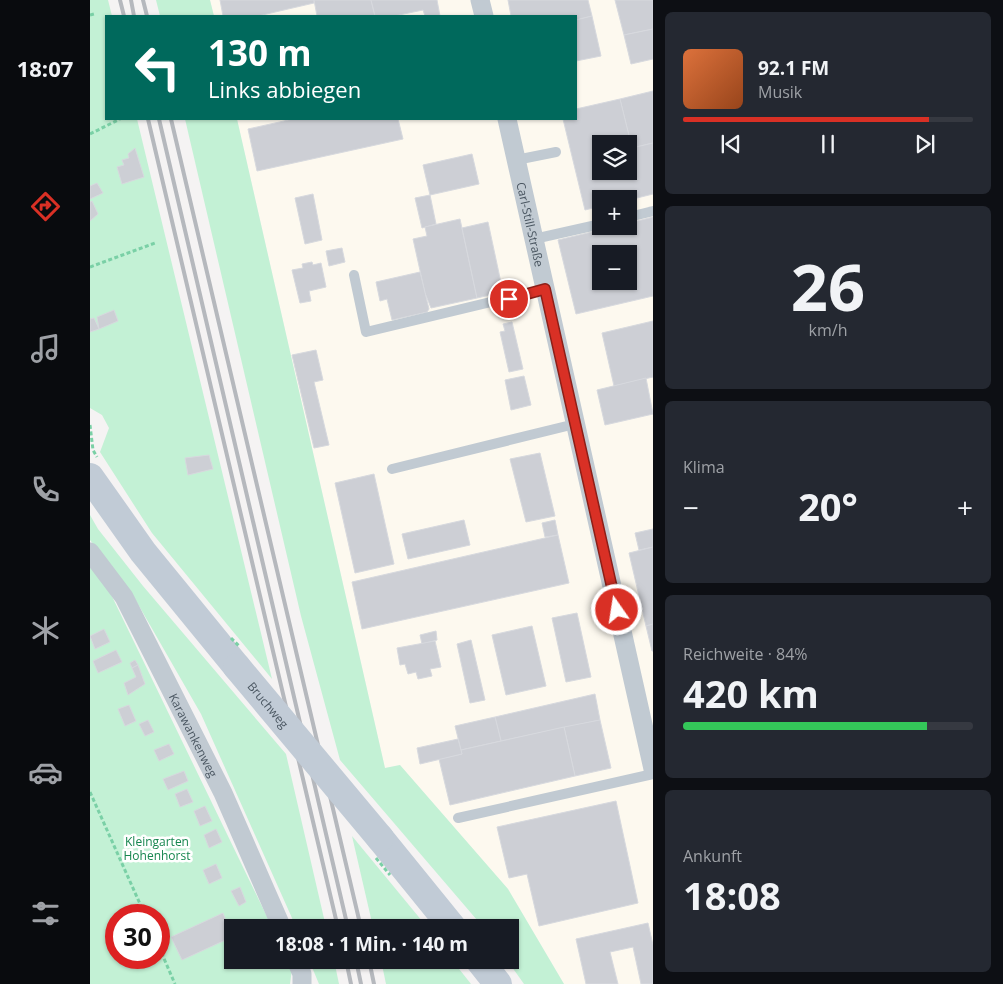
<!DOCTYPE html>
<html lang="de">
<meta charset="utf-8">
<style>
body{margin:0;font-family:"Open Sans",sans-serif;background:#242831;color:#f1f3f6;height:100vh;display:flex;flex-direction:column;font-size:19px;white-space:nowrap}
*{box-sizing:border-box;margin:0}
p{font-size:16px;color:#9ea1a6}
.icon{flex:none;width:28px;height:28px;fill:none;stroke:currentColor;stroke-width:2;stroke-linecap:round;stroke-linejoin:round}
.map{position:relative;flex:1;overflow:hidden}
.sheet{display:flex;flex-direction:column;gap:12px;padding:12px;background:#0d0f14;width:350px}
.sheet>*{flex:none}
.banner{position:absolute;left:15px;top:15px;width:472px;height:105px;border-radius:0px;box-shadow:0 1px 4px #0004;background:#00695c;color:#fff;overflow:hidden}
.fabs{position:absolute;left:502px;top:135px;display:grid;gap:10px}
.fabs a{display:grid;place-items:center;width:45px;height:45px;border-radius:0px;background:#171b24;box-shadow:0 1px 4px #0004;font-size:25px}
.speed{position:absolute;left:15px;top:904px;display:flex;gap:10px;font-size:25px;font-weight:700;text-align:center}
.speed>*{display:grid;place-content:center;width:65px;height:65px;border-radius:50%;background:#171b24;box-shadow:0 1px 4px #0004;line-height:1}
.speed .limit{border:8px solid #d22;background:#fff;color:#111}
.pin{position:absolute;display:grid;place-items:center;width:42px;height:42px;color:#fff;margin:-21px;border:2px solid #fff;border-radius:50%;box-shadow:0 1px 5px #0007}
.me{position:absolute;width:55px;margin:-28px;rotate:347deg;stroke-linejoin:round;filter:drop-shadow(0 0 4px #0008)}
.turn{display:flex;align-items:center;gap:18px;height:105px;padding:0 20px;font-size:22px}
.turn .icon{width:65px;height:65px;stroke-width:2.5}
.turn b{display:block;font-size:35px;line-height:42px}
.big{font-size:38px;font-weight:700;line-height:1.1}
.sheet .widget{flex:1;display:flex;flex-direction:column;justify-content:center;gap:8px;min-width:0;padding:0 18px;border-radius:8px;background:#242831}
.sheet .dial{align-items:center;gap:0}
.dial b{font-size:65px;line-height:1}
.song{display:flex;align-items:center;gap:15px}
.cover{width:60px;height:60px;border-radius:8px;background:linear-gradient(135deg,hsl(20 70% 55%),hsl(20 70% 35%))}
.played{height:5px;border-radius:2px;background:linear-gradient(90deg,#d93025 85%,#363941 85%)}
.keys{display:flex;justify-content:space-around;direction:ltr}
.heat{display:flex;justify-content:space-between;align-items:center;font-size:28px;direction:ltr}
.charge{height:8px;border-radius:4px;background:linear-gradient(90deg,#34c759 84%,#363941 0)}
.trip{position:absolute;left:134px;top:919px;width:295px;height:50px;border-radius:0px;background:#171b24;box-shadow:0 1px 4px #0004;font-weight:700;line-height:50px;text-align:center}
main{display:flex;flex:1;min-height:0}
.tabs{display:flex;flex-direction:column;width:90px;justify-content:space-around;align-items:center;background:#090b0e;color:#9ea1a6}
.tabs .icon{width:35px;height:35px}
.tabs .active{color:#d93025}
.tabs b{font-size:22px;color:#f1f3f6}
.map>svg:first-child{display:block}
.commercial{fill:#fdf9ef;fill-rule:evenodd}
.green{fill:#c3f1d5;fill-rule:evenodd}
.building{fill:#cdcfd5;stroke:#d7d9de;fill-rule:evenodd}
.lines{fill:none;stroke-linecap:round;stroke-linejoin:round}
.path{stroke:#7ad0a6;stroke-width:3;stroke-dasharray:4 2.5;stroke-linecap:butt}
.lane{stroke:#c1cad2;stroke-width:10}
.street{stroke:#c1cad2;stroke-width:19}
.secondary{stroke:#c1cbd6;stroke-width:28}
.rail{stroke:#b5b8bd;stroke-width:4}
.path-bridge{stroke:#7ad0a6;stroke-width:3;stroke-dasharray:4 2.5;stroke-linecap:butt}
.secondary-bridge{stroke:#c1cbd6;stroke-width:28}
.route-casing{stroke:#8d1f18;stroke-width:12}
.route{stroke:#d93025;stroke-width:9}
.labels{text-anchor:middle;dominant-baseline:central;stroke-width:5;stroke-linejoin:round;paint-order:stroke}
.street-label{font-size:12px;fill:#4a5661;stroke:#fff}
.park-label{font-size:12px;fill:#17864f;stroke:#fff}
</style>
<main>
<nav class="tabs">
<b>18:07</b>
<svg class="icon active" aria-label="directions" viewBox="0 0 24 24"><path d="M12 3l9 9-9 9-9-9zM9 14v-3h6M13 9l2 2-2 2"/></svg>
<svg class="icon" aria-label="music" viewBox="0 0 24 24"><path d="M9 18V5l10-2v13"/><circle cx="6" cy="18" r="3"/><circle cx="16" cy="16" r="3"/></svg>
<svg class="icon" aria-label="phone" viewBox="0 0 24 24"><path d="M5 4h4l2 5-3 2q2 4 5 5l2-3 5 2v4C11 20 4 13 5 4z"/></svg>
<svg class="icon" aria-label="climate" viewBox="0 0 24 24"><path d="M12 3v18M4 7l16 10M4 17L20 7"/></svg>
<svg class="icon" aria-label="car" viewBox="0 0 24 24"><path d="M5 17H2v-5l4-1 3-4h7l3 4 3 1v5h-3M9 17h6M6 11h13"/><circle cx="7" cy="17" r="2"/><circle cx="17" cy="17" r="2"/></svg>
<svg class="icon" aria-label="filters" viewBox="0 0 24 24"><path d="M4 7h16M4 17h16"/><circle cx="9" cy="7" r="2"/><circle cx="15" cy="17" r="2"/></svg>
</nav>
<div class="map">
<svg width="563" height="984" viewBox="0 0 563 984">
<rect width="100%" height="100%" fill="#f5f3f3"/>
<!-- commercial -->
<path class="commercial" d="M120,0H563V984H474L418,889L310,765L295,768L147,119H486V16H124ZM511,144H539V171H511ZM511,199H539V226H511ZM511,254H539V281H511Z"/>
<!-- green -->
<g class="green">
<path d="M0,0H18L22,16H16V119H47L182,679L62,533L10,452L19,428L12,415L0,408Z"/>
<path d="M66,0H120L124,16H70Z"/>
<path d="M95,119H147L295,768L310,765L418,889L474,984H434L417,960H420V928L393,927L250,760L211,616Z"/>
<path d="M0,515L8,529L53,586L196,754L236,927H206L111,714L41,592L0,540Z"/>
<path d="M0,565L16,584L182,927L142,928V960H198L202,969L200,984H0ZM26,915H69V958H26Z"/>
<path d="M262,836L337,927H283Z"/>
<path d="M219,960H244L249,984H229Z"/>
<path d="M291,960H362L381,984H296Z"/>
</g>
<!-- building -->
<g class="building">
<path d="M130,0H224V3L168,16H133Z"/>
<path d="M224,0H281L285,16H227Z"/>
<path d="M281,0H347L350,16H335L333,10L304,16H285Z"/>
<path d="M418,0H498L502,16L486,20V16H421Z"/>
<path d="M525,0H563V29L534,35Z"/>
<path d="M502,16L511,56L486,61V20Z"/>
<path d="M563,29V59L541,64L534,35Z"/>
<path d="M563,91V143L542,148L530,99Z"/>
<path d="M530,99L542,148L563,143V194L539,200L511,199V206L495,210L473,119H486V109ZM511,144H539V171H511Z"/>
<path d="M203,119H308L313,139L167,171L158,129Z"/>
<path d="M45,148L54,177L32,184L27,167L34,165L32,160L39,158L38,154Z"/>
<path d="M382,154L389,184L340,195L333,165Z"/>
<path d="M7,183L13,193L0,199V186Z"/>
<path d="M223,194L232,240L215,244L205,198Z"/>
<path d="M340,195L346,224L332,228L325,198Z"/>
<path d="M2,201L8,214L0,221V202Z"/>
<path d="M563,217V296L486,314L468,240L527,226H539V223ZM511,254H539V281H511Z"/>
<path d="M370,219L387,298L341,308L335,293L323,239L337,236L335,227Z"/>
<path d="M398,222L413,292L387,298L372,228Z"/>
<path d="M252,248L255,262L239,266L236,251Z"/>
<path d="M222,262L223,265L231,263L236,287L219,291L221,301L210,303L202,270L213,268L212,264Z"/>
<path d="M330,272L339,309L337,312L302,320L297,299L290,301L286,282Z"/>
<path d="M24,310L28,321L9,329L7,317Z"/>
<path d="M4,318L9,329L0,332V319Z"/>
<path d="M563,321V377L524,386L512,333Z"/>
<path d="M422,322L433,369L419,372L410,332L415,331L413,324Z"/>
<path d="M226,350L233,380L224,382L239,445L224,448L202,355Z"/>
<path d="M434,376L441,405L421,410L415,380Z"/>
<path d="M556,378L563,414L515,425L507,390Z"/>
<path d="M450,453L465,516L436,522L420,459Z"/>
<path d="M119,455L123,469L98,475L95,458Z"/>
<path d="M284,474L304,564L265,573L245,483Z"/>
<path d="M374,520L380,545L318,559L312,534Z"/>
<path d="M465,520L468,535L455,537L452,523Z"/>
<path d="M563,529V547L549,550L545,533Z"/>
<path d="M468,535L479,583L272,629L262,582Z"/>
<path d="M563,547V624L556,626L539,553Z"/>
<path d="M487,613L501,677L476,682L462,618Z"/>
<path d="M563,624V651H562L556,626Z"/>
<path d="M442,626L456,686L416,695L402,635Z"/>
<path d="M14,629L20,642L5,649L0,636Z"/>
<path d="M346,631L347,640L332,644L330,635Z"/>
<path d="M381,640L395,700L380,703L367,644Z"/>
<path d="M345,641L351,667L340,669L342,676L328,679L326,672L318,674L315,664L310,665L307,648Z"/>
<path d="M26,650L32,662L8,673L3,661Z"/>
<path d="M45,660L48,665L42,668L40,663Z"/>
<path d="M48,665L55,684L38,695L34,683L46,677L42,668Z"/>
<path d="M505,694L510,720L411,741L405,717Z"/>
<path d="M39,705L46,721L35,726L28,709Z"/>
<path d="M405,717L411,741L371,750L365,726Z"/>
<path d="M58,720L64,732L55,736L49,724Z"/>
<path d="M510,720L521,768L485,776L474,727Z"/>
<path d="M474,727L485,776L360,805L349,759L372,754L371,750Z"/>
<path d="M368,739L372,754L330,764L327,748Z"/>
<path d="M79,744L84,754L69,761L64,750Z"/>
<path d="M94,771L98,781L78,790L73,779Z"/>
<path d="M97,789L103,802L90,807L85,794Z"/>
<path d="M526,801L548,903L449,926L437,874L419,878L407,827Z"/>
<path d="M115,806L122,821L110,826L104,811Z"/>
<path d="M126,829L132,842L119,848L114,835Z"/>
<path d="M126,864L132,878L119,884L113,870Z"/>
<path d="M150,887L156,902L149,906L141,891Z"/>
<path d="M133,913L142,937L92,960L81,937Z"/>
<path d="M558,923L563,945V984H551L543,947L520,952L528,984H496L486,939Z"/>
<path d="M144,960H158L159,961L148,966Z"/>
</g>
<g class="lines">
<!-- path -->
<g class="path">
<path d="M0,15L4,14"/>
<path d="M0,134L30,119"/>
<path d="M0,267L65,243"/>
<path d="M0,425L3,450L7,457"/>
<path d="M0,792L55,915"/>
<path d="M69,947L85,984"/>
</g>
<!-- lane -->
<g class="lane">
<path d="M426,160L466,152"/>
<path d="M539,217L563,211"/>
<path d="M444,239L511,224"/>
<path d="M264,275L276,332L455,289"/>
<path d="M302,469L485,424"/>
<path d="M368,818L563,774"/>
</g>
<!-- street -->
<g class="street">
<path d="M390,0L394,16"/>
<path id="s1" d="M417,119L563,769"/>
<path id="s2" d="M0,552L34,597L133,793L192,928"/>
<path d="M206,960L212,974V984"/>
</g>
<!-- secondary -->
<g class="secondary">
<path d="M0,477L53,552L147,667"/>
<path d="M290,838L363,928"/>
<path d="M389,960L408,984"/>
</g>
<!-- rail -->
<g class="rail">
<path d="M30,0L34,16"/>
<path d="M41,0L44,16"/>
<path d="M53,0L57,16"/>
<path d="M58,119L248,928"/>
<path d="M69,119L258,928"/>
<path d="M81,119L271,928"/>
<path d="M256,960L261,984"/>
<path d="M266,960L271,984"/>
<path d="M279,960L284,984"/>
</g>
<!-- path-bridge -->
<g class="path-bridge">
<path d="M141,638L149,646"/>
<path d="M286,858L300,875"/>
</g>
<!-- secondary-bridge -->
<path class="secondary-bridge" id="s3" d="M147,667L290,838"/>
</g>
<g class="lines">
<!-- route casing -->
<g class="route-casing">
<path id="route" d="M419,299L455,289L527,610"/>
</g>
<!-- route -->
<use href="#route" class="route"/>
</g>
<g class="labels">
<!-- street labels -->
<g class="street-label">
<text stroke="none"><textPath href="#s1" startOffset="108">Carl-Still-Straße</textPath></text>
<text stroke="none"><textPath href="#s3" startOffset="49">Bruchweg</textPath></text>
<text stroke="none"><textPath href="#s2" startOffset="211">Karawankenweg</textPath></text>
</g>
<!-- park labels -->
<g class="park-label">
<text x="67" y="841">Kleingarten<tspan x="67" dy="14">Hohenhorst</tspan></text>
</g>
</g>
</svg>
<div class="fabs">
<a><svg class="icon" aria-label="layers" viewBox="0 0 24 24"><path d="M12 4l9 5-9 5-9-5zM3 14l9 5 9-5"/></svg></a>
<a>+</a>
<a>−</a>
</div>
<div class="speed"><div class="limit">30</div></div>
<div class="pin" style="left:419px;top:299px;background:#d93025"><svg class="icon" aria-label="arrive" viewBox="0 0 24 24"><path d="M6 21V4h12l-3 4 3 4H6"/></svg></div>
<svg class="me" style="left:527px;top:610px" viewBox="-20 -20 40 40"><circle r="17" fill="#d93025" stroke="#fff" stroke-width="3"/><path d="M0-11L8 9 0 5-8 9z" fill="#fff"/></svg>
<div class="trip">18:08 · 1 Min. · 140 m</div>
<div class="banner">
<div class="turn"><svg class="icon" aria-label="left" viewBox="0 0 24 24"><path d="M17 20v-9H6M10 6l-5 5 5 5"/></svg><div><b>130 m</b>Links abbiegen</div></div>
</div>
</div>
<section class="sheet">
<div class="widget">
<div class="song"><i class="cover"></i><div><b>92.1 FM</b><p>Musik</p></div></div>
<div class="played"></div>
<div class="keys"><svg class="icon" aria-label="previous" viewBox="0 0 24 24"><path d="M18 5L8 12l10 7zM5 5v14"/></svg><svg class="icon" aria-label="pause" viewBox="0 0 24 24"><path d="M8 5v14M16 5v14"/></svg><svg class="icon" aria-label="next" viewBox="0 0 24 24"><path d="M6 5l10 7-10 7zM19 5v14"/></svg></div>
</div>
<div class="widget dial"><b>26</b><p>km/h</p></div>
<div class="widget"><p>Klima</p>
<div class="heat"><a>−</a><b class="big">20°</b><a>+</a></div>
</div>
<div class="widget"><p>Reichweite · 84%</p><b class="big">420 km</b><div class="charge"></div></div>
<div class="widget"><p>Ankunft</p><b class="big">18:08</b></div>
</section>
</main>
